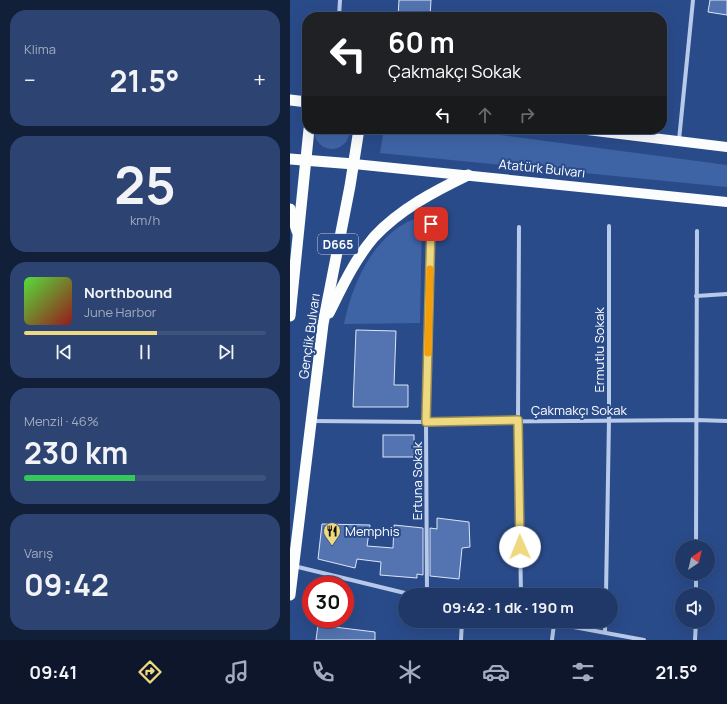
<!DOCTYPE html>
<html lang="tr">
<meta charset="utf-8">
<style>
body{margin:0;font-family:Manrope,sans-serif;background:#2d4371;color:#f1f3f6;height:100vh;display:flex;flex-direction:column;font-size:15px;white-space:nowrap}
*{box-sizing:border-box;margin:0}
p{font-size:13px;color:#a2acc0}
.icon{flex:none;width:22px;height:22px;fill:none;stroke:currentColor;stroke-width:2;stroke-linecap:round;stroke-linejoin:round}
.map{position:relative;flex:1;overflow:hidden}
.details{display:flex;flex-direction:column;gap:10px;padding:10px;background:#121f39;width:290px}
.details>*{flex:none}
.guide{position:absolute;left:12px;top:12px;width:365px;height:122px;border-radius:16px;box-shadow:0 4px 16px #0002,0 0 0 1px #3d527c;background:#202124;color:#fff;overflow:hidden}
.needle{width:26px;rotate:35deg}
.fabs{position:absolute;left:385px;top:540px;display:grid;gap:8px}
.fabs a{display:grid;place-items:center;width:40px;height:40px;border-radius:50%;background:#203868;box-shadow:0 4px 16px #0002,0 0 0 1px #3d527c;font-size:20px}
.speed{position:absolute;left:12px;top:576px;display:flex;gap:8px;font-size:20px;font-weight:700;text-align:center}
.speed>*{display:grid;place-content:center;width:52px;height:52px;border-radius:50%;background:#203868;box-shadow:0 4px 16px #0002,0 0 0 1px #3d527c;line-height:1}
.speed .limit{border:6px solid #d22;background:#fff;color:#111}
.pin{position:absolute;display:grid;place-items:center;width:34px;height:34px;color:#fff;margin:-17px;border-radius:8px;box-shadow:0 2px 6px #0006}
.me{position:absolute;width:44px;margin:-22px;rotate:359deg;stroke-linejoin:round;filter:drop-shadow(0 0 3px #0008)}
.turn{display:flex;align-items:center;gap:14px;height:84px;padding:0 20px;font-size:18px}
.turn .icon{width:52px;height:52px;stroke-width:2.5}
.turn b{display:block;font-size:28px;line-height:34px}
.lanes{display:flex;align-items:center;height:38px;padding:0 20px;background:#0003;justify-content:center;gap:20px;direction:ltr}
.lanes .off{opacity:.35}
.big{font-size:30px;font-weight:700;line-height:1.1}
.details .tile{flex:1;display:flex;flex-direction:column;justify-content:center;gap:6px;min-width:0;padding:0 14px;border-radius:16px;background:#2d4371}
.details .dial{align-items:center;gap:0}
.dial b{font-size:52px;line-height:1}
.song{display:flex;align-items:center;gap:12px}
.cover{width:48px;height:48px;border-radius:6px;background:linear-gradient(135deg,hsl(110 70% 55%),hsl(0 70% 35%))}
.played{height:4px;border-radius:2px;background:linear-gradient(90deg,#efd980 55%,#3d527c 55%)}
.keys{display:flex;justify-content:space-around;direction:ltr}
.heat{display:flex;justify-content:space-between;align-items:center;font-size:22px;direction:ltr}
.charge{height:6px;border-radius:3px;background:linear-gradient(90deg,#34c759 46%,#3d527c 0)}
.trip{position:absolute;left:108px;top:588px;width:220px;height:40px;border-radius:20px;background:#203868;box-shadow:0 4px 16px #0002,0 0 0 1px #3d527c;font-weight:700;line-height:40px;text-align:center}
.menu{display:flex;height:64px;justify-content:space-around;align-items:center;background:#0d162a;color:#a2acc0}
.menu .icon{width:28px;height:28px}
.menu .active{color:#efd980}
.menu b{font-size:18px;color:#f1f3f6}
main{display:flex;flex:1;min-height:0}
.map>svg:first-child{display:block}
.green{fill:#3f64a6}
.building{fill:#5374b1;stroke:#dce6f7}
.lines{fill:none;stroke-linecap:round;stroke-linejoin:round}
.minor{stroke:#b8cae9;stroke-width:4}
.primary{stroke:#fafcfe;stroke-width:10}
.trunk{stroke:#fcfefe;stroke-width:11}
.route-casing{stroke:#9b8d53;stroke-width:10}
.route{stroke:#efd980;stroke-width:7}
.slow{stroke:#f59e0b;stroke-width:7}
.labels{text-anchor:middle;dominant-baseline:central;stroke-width:4;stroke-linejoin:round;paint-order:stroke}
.shield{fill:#2a4b8a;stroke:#bfc9dc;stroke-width:1}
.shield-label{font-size:12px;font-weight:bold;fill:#fff}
.street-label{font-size:13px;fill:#fff;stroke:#2a4b8a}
.poi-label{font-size:13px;fill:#fff;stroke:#2a4b8a;text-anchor:start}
</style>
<main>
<section class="details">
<div class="tile"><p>Klima</p>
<div class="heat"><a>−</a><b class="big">21.5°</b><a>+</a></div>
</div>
<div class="tile dial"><b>25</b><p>km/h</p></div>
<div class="tile">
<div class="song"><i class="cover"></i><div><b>Northbound</b><p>June Harbor</p></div></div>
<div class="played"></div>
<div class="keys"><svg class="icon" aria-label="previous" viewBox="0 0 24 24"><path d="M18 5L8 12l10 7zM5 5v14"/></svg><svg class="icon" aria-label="pause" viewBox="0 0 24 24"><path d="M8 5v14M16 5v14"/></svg><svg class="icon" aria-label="next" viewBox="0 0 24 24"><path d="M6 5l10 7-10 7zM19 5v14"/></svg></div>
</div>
<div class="tile"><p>Menzil · 46%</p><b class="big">230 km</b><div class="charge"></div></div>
<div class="tile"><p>Varış</p><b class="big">09:42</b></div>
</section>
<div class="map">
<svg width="437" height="640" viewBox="0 0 437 640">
<rect width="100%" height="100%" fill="#2a4b8a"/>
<!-- green -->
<g class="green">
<path d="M24,129H60C59,156 24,155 24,129Z"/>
<path d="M94,129H165L437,165V187L90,153Z"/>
<path d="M132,216L130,323L54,324C63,280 86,230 132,216Z"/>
</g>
<!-- building -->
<g class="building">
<path d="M109,0H141L140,17H108Z"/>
<path d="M420,0H437V15L418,12Z"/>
<path d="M66,330L106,331L104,385H118V407H63Z"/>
<rect x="93" y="435" width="31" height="22"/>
<path d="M147,518L179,522L180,547L172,548L169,579L140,576V528L147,529Z"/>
<path d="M32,524L80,525L77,546L103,548L104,525L133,528V575L127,574V578L90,575L91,562L67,559L65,568L28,559Z"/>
<path d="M28,625L85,632V640H26Z"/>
</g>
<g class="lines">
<!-- minor -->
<g class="minor">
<path d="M49,17L50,0"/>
<path d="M389,140L403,0"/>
<path d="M229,227L228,420L231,595"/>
<path d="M406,296L437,294"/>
<path d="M22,421L136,422L407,420L437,421"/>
<path d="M406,547L407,231"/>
<path d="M4,566L123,595"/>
<path d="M137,595L136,422L141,224"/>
<path d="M316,595L319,420V226"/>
<path d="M406,595V573"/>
<path d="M251,621L354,640"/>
<path d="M315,632V621"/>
<path d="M171,640L172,621"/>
<path d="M262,640L264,624"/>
<path d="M405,640L406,621"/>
</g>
<!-- primary -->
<g class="primary">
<path d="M289,129L437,147"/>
<path d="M64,164L437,202"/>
</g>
<!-- trunk -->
<g class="trunk">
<path d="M0,100L17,102"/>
<path d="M0,159L64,164"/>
<path d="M0,209L7,231"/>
<path d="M39,313C52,287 65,259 84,237C110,209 145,191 178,175"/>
<path d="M0,316L19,129"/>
<path d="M0,595L33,324L60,186L69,129"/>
</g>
</g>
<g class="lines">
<!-- route casing -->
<g class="route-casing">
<path id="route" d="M141,224L136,422L228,420L230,547"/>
</g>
<!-- route -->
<use href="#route" class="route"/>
<!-- slow -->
<path class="slow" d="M138,353L140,269"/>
</g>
<!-- icons -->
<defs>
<g id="restaurant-pin" transform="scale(0.9)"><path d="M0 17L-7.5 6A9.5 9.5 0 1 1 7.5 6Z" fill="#efd980" stroke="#2a4b8a"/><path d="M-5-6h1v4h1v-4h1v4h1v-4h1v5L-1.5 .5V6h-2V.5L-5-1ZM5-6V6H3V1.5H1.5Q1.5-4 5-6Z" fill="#111"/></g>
</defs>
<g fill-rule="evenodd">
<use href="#restaurant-pin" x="42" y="531"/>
</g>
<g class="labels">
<!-- shield labels -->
<rect class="shield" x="28" y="234" width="40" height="20" rx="3"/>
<g class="shield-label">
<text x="48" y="244">D665</text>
</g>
<!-- street labels -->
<g class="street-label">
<text transform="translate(252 168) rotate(6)">Atatürk Bulvarı</text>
<text transform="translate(19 336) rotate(-82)">Gençlik Bulvarı</text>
<text transform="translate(309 350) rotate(-90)">Ermutlu Sokak</text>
<text x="289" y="410">Çakmakçı Sokak</text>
<text transform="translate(127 481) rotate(-90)">Ertuna Sokak</text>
</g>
<!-- poi labels -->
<g class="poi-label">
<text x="55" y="531">Memphis</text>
</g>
</g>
</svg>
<div class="fabs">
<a><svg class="needle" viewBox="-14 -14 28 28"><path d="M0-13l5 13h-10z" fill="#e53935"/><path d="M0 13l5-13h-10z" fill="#a2acc0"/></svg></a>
<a><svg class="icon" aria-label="sound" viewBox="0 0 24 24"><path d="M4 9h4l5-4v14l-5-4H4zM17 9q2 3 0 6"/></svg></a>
</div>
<div class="speed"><div class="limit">30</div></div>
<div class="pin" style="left:141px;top:224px;background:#d93025"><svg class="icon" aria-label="arrive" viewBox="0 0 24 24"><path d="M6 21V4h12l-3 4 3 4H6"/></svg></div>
<svg class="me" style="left:230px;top:547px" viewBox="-20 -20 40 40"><circle r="19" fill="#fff"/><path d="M0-13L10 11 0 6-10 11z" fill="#efd980"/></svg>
<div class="trip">09:42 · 1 dk · 190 m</div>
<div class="guide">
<div class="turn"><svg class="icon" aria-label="left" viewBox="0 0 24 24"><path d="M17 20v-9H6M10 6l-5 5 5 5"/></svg><div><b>60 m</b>Çakmakçı Sokak</div></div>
<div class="lanes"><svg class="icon" aria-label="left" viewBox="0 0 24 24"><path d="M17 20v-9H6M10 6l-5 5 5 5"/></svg><svg class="icon off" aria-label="ahead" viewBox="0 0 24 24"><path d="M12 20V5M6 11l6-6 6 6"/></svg><svg class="icon off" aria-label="right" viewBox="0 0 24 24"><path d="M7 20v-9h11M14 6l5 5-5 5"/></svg></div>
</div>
</div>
</main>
<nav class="menu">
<b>09:41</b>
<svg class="icon active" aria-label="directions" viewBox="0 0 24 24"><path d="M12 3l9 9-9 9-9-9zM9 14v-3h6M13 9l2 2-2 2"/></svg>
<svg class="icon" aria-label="music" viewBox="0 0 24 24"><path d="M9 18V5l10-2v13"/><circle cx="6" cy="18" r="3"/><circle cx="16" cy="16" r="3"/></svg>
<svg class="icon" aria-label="phone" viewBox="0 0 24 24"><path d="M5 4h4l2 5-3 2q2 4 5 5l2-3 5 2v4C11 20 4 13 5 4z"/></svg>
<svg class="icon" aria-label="climate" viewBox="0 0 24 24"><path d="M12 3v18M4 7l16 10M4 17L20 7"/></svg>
<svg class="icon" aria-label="car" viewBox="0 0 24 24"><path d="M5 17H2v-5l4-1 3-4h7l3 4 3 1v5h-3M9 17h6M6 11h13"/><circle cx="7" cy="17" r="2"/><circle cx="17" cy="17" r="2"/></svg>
<svg class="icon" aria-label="filters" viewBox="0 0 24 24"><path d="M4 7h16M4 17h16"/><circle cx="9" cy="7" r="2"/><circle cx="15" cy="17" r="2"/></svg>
<b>21.5°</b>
</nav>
